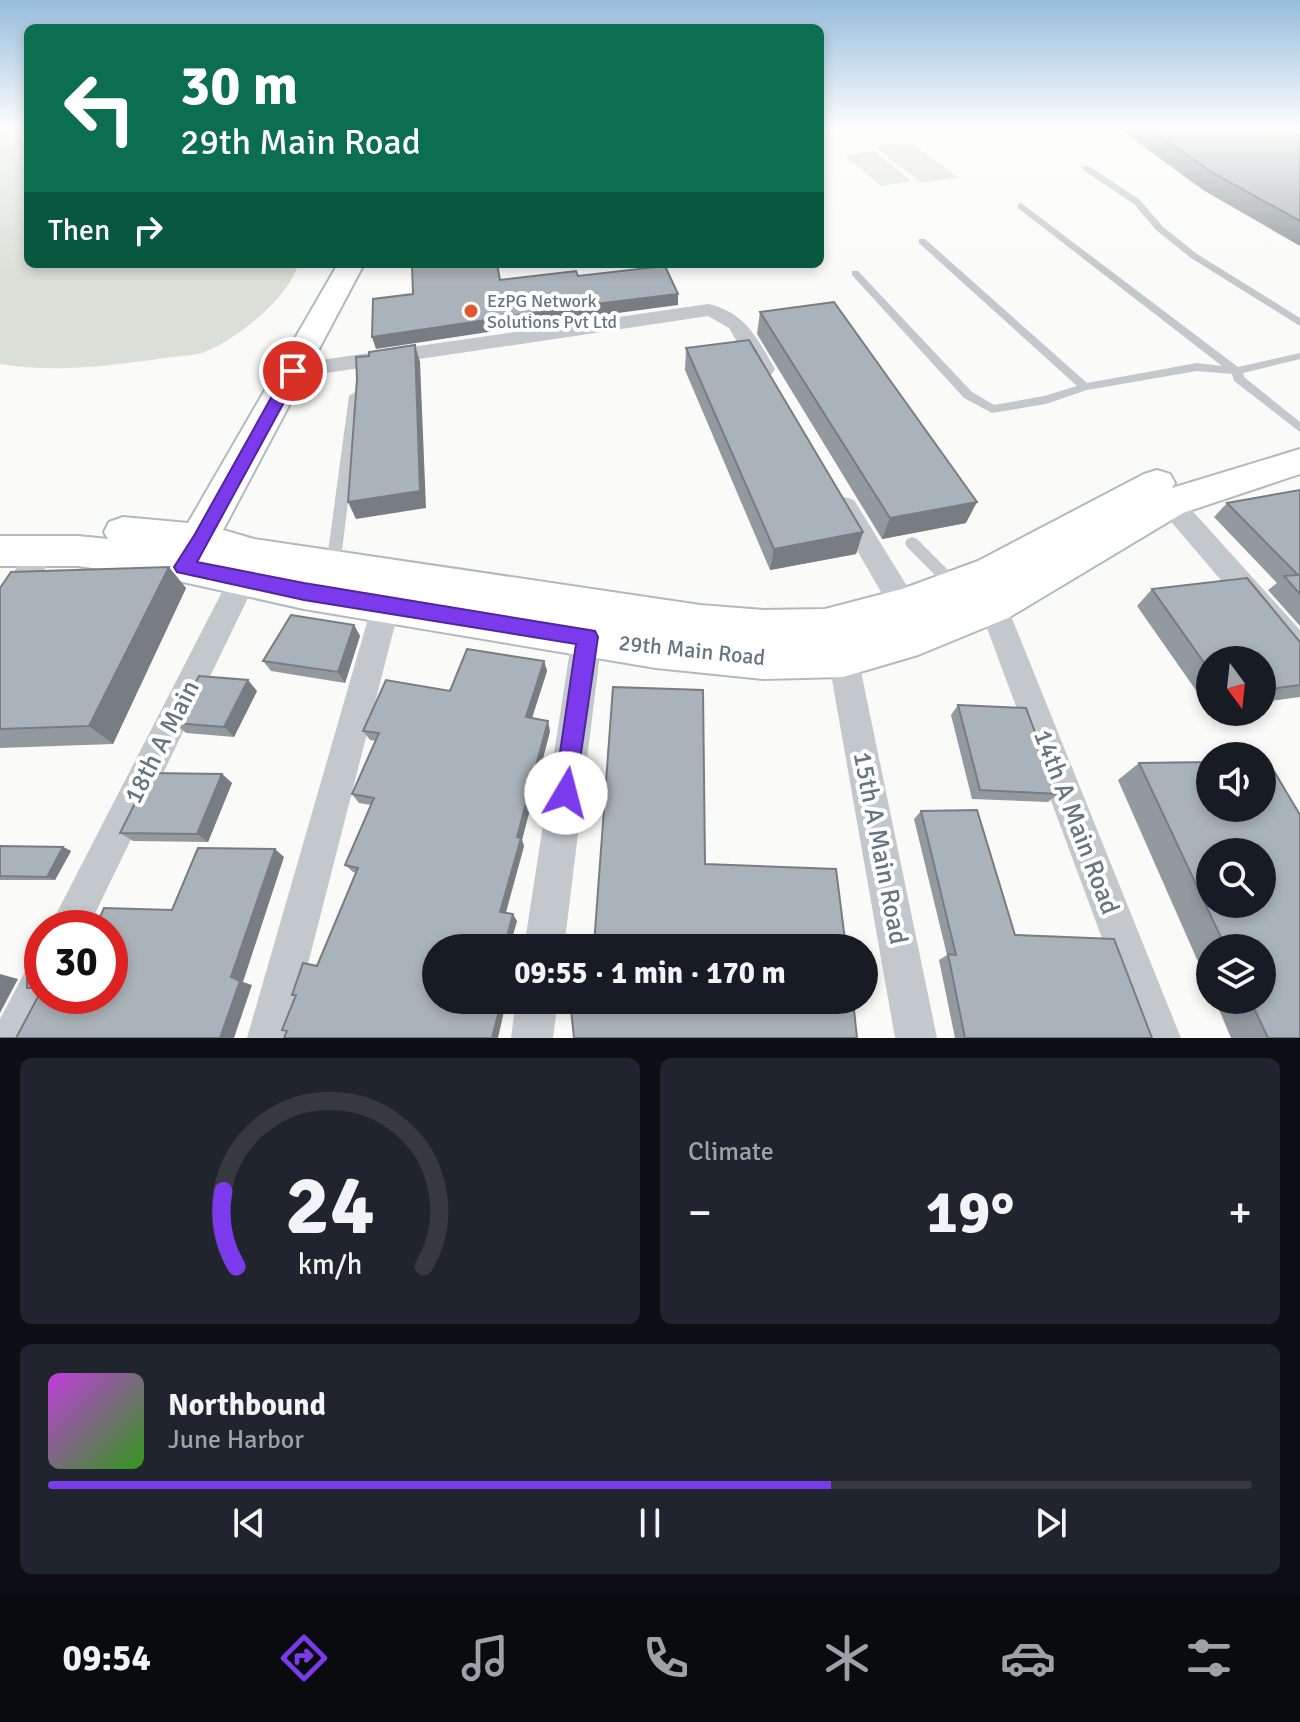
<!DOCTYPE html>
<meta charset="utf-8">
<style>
body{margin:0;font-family:Signika,sans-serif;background:#20242c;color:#f1f3f6;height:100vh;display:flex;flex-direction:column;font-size:30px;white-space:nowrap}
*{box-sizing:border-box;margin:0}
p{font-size:26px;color:#9ea1a6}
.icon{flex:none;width:44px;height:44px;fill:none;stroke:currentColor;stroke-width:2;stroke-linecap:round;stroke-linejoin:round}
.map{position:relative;height:1038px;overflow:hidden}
.details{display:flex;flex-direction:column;gap:20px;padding:20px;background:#0d0f14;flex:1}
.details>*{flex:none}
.top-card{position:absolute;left:24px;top:24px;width:800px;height:244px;border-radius:12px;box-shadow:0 4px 12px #0003;background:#0b6e4f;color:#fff;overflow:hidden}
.needle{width:52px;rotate:165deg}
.fabs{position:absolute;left:1196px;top:646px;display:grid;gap:16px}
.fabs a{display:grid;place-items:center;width:80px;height:80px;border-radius:50%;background:#171b24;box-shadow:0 4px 12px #0003;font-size:40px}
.speed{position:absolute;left:24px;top:910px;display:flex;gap:16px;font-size:40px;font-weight:700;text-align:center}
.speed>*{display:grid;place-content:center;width:104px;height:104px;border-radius:50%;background:#171b24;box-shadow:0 4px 12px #0003;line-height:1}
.speed .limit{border:12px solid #d22;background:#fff;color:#111}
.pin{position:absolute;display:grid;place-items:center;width:68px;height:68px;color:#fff;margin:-34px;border:4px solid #fff;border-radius:50%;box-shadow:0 2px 8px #0007}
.me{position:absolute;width:88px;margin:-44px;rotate:8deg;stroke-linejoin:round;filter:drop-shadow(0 0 6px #0008)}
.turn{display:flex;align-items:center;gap:28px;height:168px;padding:0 24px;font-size:36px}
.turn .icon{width:104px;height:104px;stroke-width:2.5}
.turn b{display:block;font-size:56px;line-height:68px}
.then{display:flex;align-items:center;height:76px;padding:0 24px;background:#0003;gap:16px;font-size:30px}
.big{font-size:60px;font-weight:700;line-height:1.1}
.details .tile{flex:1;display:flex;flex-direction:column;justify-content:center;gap:12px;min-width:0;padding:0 28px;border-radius:12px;background:#20242c}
.details .dial{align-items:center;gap:0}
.dial svg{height:208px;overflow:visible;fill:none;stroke:#363941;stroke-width:7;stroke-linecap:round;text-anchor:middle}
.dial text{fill:#f1f3f6;stroke:none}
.song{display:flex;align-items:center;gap:24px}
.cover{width:96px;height:96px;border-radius:12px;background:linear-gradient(135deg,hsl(290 70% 55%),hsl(110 70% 35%))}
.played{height:8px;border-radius:4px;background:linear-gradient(90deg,#7c3aed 65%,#363941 65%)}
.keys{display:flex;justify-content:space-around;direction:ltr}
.heat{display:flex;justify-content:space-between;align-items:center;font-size:44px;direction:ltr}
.details .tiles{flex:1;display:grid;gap:20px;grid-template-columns:1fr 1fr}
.tile:last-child{grid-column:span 2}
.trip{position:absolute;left:422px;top:934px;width:456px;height:80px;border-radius:40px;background:#171b24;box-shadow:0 4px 12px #0003;font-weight:700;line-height:80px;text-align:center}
.dock{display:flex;height:128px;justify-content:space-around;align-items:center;background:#090b0e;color:#9ea1a6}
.dock .icon{width:56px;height:56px}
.dock .current{color:#7c3aed}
.dock b{font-size:36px;color:#f1f3f6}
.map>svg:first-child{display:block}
.green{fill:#dadfd7}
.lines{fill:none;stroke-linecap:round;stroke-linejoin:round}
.secondary-casing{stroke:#b3babf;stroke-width:4}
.lane{fill:#c3c8cc;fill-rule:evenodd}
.street{fill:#c3c8cc;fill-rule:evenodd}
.secondary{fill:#fff;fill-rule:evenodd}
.wall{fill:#929a9f;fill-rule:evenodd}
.shaded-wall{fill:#777d82}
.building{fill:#aab3b9;stroke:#777d82;stroke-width:2;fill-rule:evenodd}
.route{fill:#7c3aed;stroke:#51269a;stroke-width:2}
.poi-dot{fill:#e4572e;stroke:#fff;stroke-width:3}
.labels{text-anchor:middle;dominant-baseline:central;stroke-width:8;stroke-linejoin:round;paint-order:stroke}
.far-poi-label{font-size:18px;fill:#657683;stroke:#fff;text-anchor:start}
.street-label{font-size:22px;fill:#657683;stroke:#fff}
.near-street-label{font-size:26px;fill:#657683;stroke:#fff}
</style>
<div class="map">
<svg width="1300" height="1038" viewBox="0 0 1300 1038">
<rect width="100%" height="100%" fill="#fafaf8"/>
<!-- green -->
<g class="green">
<path d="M0,127H28V264H298C289,298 239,337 207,351C195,356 178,356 165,358C109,366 57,373 0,364Z"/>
<path d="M910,142L958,177L922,183L875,147Z"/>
<path d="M874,151L911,181L881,186L845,156Z"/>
</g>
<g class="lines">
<!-- secondary casing -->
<g class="secondary-casing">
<path id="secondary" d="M338,264H364L223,530L254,539L700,605L764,610L825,609L902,589L978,561L1144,474L1157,470L1170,474L1175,483L1172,488L1300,449V474L1183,513L1008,618L918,655L843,677L763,679L656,668L304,609L165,578L78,566H0V536H78L108,539L104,532L109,522L123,517L188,523Z"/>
</g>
<!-- lane -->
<g class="lane">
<path d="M1083,166H1089L1140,200L1162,226L1197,254L1300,318V326L1191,258L1156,230L1134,204L1083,170Z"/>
<path d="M1021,203L1238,367L1300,353V359L1243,373L1244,377L1300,422V432L1234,381L1232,374L1197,371L1087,390L1046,404L992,413L964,398L852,275V271H858L972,392L994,405L1044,396L1077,386L919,243V239H925L1087,383L1197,363L1222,366L1018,208V204Z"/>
<path d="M355,392L361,396L340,567L338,571H328L326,567L349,396Z"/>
<path d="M912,537L917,539L960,582L963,586L960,590L955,592L950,590L907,547L905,543L907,539Z"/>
</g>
<!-- street -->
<g class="street">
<path d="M708,304C745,312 757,338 775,369L772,374H756L729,328L708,316L293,378L282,371L293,364Z"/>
<path d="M1170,494L1179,496L1300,630V664L1289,660L1161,510L1157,503L1161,496Z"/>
<path d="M845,497L854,500L923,612L928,621L923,630L913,633L903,630L832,507L836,500Z"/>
<path d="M44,539L54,543L57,550L10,623L0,626V591L34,543Z"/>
<path d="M251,552L261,555L265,563L88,928H49L241,555Z"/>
<path d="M982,580L992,584L1007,606L1181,1038H1139L981,612L968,592L972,584Z"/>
<path d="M386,593L396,597L400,605L289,1038H247L372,605L376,597Z"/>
<path d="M587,624L597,628L602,637L564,948H524L572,637L577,628Z"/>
<path d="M843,644L854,648L858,657L937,1038H895L828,657L832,648Z"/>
<path d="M42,960V996H55L35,1038H0V1019L28,966Z"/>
<path d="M516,1000H558L553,1038H511Z"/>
</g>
<!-- secondary -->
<use href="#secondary" class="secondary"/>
</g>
<!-- wall -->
<g class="wall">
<path d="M1117,127H1276L1300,137V246L1203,190Z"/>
<path d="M760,312L966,523L882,539L757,334Z"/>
<path d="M686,348L863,532L856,554L770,570L685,370Z"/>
<path d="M1300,490V626L1268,590L1277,583L1214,517L1227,503Z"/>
<path d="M0,588H186L113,744L0,748Z"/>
<path d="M1152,589L1300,642V697L1262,702V660H1210V709H1209L1137,606Z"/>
<path d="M354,625L360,636L345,683L271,671L263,661Z"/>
<path d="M544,661L547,671L532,718L550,731L522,840L524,846L506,913L517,921L509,948H436V1000H496L495,1002L505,1007L287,1031L296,997L292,995L317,966L356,873L353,872L345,865L371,805L359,803L352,794L376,741L370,740L363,731L450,691Z"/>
<path d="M257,691L234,737L186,733L175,723Z"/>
<path d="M958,705L1058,794L1048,802L972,799L951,715Z"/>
<path d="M1262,761H1268L1300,815V1038H1231L1215,1000H1262V948H1210V989L1118,780L1139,763L1210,762V808H1262ZM1210,852H1262V904H1210Z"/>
<path d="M222,774L232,783L208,842L133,841L120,833Z"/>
<path d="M921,811L1015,935L1152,1038H955L939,960L947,955L914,819Z"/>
<path d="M0,846L63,847L71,851L55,880H0Z"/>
</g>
<!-- shaded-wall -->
<g class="shaded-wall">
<path d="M678,294V305L588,317L376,349L372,337L587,305Z"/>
<path d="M415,345L420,362L426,508L356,519L348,502Z"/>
<path d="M977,502L966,523L882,539L890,518Z"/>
<path d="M863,532L856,554L770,570L774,549Z"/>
<path d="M169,567L186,588L113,744L89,726Z"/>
<path d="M354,625L360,636L345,683L338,672Z"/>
<path d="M544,661L547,671L529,727L526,717Z"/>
<path d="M248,680L257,691L234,737L224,727Z"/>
<path d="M548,721L550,731L522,840L524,846L504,918L500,912L517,837Z"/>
<path d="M222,774L232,783L208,842L197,834Z"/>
<path d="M63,847L71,851L55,880L47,877Z"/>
<path d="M275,849L284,857L243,982L252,985L234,1038H220L231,977Z"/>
<path d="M513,914L517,921L509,948H504Z"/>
<path d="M0,974L18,979L0,1013Z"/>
<path d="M501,1003L505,1007L498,1038H492Z"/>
</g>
<!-- building -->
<g class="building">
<path d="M1147,127H1276L1300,137V221L1213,173Z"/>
<path d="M412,264H497L500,280L576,271L578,276L665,266L678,294L587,305L372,337L373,299L413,294Z"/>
<path d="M834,302L977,502L890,518L760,312Z"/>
<path d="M749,340L863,532L774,549L686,348Z"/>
<path d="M415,345L420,491L348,502L357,379L356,357L369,356V352Z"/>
<path d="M1300,490V594L1284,576L1298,575L1227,503Z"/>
<path d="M169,567L89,726L0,729V588L11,572Z"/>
<path d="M1247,578L1300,642V685L1262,690V660H1210V671L1152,589Z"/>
<path d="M291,615L354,625L338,672L263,661Z"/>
<path d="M467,649L544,661L526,717L548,721L517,837L521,838L500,912L513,914L504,948H436V1000H490L501,1003L492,1038H284L287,1031L282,1030L296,995H292L303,963L317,966L358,868L345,865L374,798L352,794L379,733L363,731L386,680L450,691Z"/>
<path d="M199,676L248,680L224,727L175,723Z"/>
<path d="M613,687L703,690L705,864L836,869L846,948H581L594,945Z"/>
<path d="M958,705L1026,708L1058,794L980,790Z"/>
<path d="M1262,761H1268L1300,815V1038H1268L1250,1000H1262V948H1226L1139,763L1210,762V808H1262ZM1210,852H1262V904H1210Z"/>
<path d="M150,773L222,774L197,834L120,833Z"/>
<path d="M977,810L1015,935L1114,939L1152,1038H965L948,954L956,955L921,811Z"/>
<path d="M0,846L63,847L47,877L0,876Z"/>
<path d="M198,848L275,849L231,977L240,981L220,1038H0H16L40,993L37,988H27V975H42V996H110V928H95L104,908L172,910Z"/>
<path d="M570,1000H853L857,1038H574Z"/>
</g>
<!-- sky -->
<linearGradient id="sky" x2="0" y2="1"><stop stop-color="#96bcdc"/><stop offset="0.47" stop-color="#fdfdfc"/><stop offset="1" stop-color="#fdfdfc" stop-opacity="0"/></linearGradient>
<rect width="1300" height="272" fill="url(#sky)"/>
<!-- route -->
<path class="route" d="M293,366L301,371L197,562L304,583L595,631L598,637L574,801L566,805L557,801L554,793L576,644L304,600L177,572L174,567L195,534L286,371Z"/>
<!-- markers -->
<circle class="poi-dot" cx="471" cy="311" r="8"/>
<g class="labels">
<!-- far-poi labels -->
<g class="far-poi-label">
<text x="487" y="301">EzPG Network<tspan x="487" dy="21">Solutions Pvt Ltd</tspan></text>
</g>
<!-- street labels -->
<g class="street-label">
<text transform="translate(692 650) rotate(6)">29th Main Road</text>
</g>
<!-- near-street labels -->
<g class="near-street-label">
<text transform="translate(162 742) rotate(-63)">18th A Main</text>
<text transform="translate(1076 822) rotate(69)">14th A Main Road</text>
<text transform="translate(880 848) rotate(79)">15th A Main Road</text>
</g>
</g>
</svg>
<div class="fabs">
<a><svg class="needle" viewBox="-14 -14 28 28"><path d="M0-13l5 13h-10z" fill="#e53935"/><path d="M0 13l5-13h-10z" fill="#9ea1a6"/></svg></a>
<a><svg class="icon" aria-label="sound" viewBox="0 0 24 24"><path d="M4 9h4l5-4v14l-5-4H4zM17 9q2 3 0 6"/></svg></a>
<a><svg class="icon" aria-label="search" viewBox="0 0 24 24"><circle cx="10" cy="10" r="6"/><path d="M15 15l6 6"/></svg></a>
<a><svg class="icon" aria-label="layers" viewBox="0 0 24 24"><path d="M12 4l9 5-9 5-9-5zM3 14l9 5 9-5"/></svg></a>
</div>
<div class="speed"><div class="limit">30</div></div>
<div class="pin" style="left:293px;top:371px;background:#d93025"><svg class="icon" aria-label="arrive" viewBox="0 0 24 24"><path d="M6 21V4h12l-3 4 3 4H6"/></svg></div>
<svg class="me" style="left:566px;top:793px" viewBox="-20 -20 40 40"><circle r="19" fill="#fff"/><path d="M0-13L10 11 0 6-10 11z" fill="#7c3aed"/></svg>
<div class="trip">09:55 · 1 min · 170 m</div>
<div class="top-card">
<div class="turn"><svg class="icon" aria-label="left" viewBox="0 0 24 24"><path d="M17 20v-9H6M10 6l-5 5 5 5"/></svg><div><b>30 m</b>29th Main Road</div></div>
<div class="then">Then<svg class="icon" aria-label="right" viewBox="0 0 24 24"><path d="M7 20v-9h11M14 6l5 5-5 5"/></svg></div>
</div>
</div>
<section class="details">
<div class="tiles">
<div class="tile dial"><svg viewBox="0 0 100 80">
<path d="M14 69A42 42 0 1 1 86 69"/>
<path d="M14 69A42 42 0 0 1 9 40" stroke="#7c3aed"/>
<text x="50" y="56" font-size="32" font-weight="700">24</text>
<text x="50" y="72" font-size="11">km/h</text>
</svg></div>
<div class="tile"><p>Climate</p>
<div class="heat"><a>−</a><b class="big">19°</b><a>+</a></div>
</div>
<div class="tile">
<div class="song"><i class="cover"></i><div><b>Northbound</b><p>June Harbor</p></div></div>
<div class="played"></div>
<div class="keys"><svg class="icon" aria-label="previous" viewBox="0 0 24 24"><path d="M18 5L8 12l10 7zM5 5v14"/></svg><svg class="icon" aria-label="pause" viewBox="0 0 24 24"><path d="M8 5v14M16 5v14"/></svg><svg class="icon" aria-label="next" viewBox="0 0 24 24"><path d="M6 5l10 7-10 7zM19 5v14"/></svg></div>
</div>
</div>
</section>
<nav class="dock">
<b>09:54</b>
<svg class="icon current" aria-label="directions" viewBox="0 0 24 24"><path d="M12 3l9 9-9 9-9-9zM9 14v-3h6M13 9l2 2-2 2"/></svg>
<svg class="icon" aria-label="music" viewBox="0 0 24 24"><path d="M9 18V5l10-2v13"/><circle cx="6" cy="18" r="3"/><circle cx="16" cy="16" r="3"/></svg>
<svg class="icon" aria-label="phone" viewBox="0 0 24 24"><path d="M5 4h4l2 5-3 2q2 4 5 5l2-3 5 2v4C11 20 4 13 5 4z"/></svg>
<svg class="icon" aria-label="climate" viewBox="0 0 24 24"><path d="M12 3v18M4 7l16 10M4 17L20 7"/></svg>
<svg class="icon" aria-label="car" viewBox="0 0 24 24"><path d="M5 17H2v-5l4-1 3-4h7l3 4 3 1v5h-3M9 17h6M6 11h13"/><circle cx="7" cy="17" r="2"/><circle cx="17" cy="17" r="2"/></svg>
<svg class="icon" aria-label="filters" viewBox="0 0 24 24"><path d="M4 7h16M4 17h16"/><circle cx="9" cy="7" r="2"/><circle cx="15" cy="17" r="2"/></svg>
</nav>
